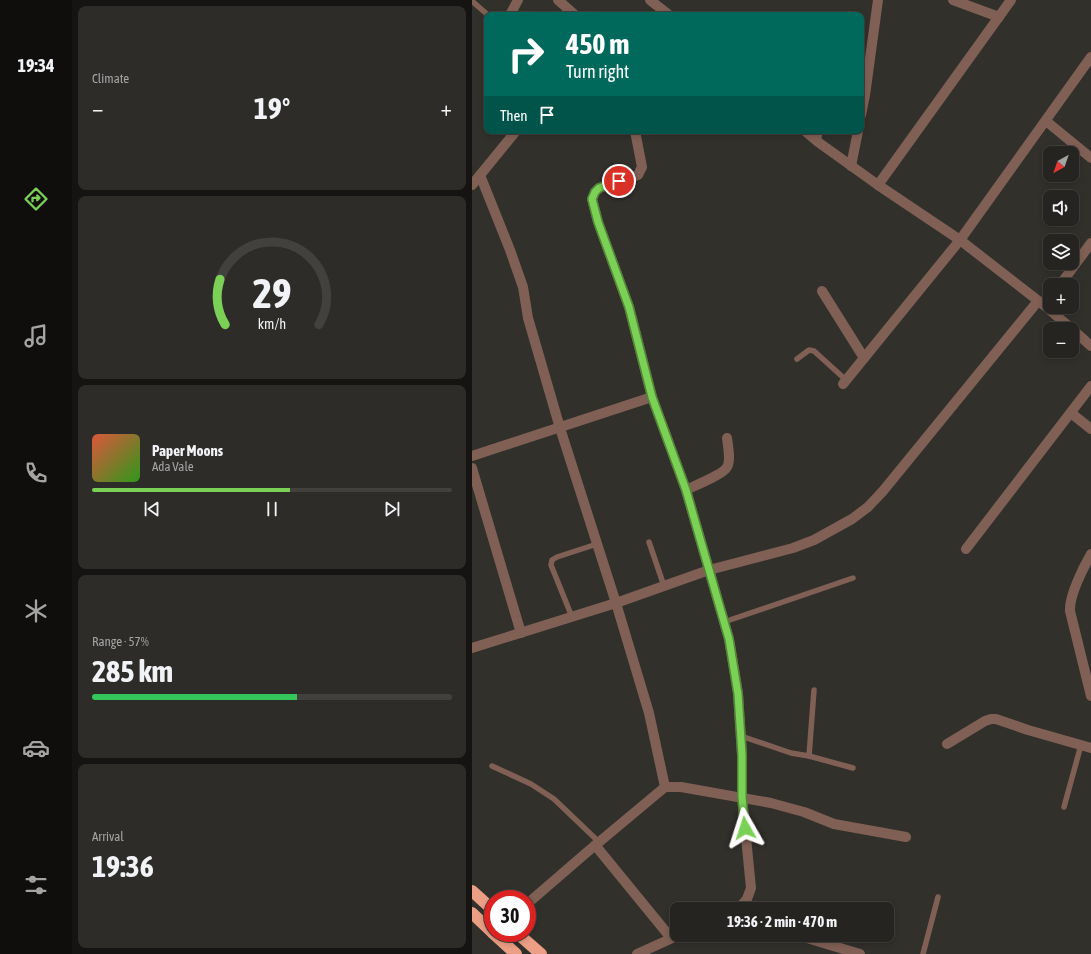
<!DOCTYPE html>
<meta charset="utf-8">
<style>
body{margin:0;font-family:"Asap Condensed",sans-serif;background:#2e2c29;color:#f1f3f6;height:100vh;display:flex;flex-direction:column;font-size:15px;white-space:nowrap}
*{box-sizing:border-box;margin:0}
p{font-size:13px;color:#a4a4a5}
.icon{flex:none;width:22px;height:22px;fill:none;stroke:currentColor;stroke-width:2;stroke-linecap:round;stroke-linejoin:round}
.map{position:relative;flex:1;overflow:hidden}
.details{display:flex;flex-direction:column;gap:6px;padding:6px;background:#151412;width:400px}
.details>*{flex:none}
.top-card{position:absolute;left:12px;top:12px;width:380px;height:122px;border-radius:8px;box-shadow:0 2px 6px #0003,0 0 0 1px #42413e;background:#00695c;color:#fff;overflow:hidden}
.needle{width:26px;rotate:220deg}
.fabs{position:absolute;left:571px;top:146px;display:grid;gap:8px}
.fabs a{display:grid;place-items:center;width:36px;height:36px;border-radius:8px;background:#262420;box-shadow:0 2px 6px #0003,0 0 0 1px #42413e;font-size:20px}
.speed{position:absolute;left:12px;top:890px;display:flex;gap:8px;font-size:20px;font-weight:700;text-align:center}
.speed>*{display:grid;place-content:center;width:52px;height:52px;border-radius:50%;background:#262420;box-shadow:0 2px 6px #0003,0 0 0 1px #42413e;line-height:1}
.speed .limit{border:6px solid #d22;background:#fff;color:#111}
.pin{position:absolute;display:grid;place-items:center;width:34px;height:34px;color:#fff;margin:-17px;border:2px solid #fff;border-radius:50%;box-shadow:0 1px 4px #0007}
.me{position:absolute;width:44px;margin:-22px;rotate:354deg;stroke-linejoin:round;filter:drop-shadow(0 0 3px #0008)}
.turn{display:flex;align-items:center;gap:14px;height:84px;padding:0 16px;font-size:18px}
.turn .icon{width:52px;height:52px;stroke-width:2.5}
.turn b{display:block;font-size:28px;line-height:34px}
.then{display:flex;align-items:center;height:38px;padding:0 16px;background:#0003;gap:8px;font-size:15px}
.big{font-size:30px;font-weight:700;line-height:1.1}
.details .tile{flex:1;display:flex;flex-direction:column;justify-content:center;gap:6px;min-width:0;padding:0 14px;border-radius:8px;background:#2e2c29}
.details .dial{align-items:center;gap:0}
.dial svg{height:104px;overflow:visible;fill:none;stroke:#42413e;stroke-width:7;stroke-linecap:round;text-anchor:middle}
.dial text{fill:#f1f3f6;stroke:none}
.song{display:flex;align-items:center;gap:12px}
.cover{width:48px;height:48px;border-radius:6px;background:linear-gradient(135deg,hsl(10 70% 55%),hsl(110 70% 35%))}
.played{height:4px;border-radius:2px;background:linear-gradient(90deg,#7bd155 55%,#42413e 55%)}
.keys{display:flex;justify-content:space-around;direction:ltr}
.heat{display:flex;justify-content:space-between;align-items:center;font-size:22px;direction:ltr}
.charge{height:6px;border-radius:3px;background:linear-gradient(90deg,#34c759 57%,#42413e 0)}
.trip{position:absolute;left:198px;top:902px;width:224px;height:40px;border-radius:8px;background:#262420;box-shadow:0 2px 6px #0003,0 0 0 1px #42413e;font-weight:700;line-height:40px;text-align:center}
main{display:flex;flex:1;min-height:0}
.menu{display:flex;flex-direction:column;width:72px;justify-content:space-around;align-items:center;background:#0f0e0d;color:#a4a4a5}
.menu .icon{width:28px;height:28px}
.menu .active{color:#7bd155}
.menu b{font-size:18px;color:#f1f3f6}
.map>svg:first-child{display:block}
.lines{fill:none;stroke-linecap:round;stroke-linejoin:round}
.lane{stroke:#806055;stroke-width:5.5}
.street{stroke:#806055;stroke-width:10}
.highway{stroke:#ec9f84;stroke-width:12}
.route-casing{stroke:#508837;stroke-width:10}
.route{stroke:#7bd155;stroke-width:7}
</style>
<main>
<nav class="menu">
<b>19:34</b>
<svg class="icon active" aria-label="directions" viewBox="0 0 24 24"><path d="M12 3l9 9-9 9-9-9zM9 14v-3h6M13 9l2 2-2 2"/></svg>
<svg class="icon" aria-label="music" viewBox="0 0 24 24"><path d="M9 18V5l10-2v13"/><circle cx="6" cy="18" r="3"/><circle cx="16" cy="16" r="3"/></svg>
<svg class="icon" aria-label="phone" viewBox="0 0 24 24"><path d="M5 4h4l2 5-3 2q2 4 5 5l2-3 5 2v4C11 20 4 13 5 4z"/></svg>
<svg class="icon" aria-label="climate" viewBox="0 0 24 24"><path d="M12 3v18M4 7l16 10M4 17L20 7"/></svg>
<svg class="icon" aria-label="car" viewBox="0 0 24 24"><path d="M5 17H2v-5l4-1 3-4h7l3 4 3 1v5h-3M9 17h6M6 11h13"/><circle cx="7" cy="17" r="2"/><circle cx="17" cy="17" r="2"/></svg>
<svg class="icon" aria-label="filters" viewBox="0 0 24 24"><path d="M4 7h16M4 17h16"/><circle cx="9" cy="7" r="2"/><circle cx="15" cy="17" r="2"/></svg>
</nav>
<section class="details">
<div class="tile"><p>Climate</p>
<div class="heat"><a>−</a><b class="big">19°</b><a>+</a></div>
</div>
<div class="tile dial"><svg viewBox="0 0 100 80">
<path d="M14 69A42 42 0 1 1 86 69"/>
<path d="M14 69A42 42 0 0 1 10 34" stroke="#7bd155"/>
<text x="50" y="56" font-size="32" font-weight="700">29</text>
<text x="50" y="72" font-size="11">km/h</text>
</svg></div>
<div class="tile">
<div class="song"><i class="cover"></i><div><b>Paper Moons</b><p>Ada Vale</p></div></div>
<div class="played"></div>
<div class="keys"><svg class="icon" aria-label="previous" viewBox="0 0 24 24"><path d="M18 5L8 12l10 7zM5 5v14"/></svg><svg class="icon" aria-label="pause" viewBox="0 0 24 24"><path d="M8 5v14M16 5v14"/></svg><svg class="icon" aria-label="next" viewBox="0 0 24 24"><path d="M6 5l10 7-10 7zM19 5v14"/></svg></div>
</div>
<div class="tile"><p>Range · 57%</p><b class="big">285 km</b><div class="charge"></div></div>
<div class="tile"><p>Arrival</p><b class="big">19:36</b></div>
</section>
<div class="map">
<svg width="619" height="954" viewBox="0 0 619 954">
<rect width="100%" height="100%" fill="#32302b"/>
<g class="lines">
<!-- lane -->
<g class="lane">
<path d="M0,1L16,15"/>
<path d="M346,142L348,131"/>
<path d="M325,359L337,350L342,351L374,380"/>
<path d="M177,542L192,586"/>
<path d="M100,617L79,565L80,560L85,557L125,544"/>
<path d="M252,622L381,578"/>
<path d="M269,736L319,753L337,756L381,768"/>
<path d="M337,756L342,690"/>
<path d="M20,766L59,784L82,799L127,842"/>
<path d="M592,807L609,745"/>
<path d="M451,954L466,897"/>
</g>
<!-- street -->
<g class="street">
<path d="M86,0L103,15"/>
<path d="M178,0L197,15"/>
<path d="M481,0L527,17"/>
<path d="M38,15L46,0"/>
<path d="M389,115L393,95L406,0"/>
<path d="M574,121L619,158"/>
<path d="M163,131L170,167L166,175L127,188L123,192L120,199L126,222L157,307L180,397L214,490L257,639L266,693L270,755V797L279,888L275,899L266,909"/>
<path d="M333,131L346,142L406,185L488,240L573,306L600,329"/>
<path d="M379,166L386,131"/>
<path d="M8,175L38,250L51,287L56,318L88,428L144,603L177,713L193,787"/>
<path d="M0,185L44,131"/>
<path d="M406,185L539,0"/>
<path d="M588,285L619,243"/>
<path d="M350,291L392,358"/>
<path d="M600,329L619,346"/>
<path d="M371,384L488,240L619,57"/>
<path d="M599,413L619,429"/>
<path d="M0,456L180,397"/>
<path d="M0,468L49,633"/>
<path d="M214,490C222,486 252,474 255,467C259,461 256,446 255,438"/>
<path d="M494,549L619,386"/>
<path d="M619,554C611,568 597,596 598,611L619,696"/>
<path d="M0,648L144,603L237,570L321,548L342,540L380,519L396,507L411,491L566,301"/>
<path d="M475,744L513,721L519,719H524L556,730L619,748"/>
<path d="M123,845L199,938"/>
<path d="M55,904L114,853L193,787H209L299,803L332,812L362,824L434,837"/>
<path d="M325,935L388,954"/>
<path d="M165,954L207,935"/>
</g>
<!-- highway -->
<g class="highway">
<path d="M0,891L21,910"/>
<path d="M0,913L21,933"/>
<path d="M21,933L44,954"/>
<path d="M45,933L69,954"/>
</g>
</g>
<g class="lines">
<!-- route casing -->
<g class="route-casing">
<path id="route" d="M147,181L127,188L123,192L120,199L126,222L157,307L180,397L214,490L257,639L266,694L270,755V797L273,828"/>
</g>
<!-- route -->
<use href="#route" class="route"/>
</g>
</svg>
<div class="fabs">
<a><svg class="needle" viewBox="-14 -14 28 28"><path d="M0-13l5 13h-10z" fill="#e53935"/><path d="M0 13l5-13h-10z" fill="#a4a4a5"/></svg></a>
<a><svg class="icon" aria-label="sound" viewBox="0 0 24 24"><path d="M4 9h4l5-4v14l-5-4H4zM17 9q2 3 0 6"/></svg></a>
<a><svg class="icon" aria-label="layers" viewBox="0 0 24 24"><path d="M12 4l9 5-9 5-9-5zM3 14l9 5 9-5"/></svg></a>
<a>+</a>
<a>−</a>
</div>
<div class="speed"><div class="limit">30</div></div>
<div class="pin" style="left:147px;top:181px;background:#d93025"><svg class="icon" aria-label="arrive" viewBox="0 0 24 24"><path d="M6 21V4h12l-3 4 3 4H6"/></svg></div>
<svg class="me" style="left:273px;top:828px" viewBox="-20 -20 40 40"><path d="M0-17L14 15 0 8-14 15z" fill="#7bd155" stroke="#fff" stroke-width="4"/></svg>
<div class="trip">19:36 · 2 min · 470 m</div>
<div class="top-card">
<div class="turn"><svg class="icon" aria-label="right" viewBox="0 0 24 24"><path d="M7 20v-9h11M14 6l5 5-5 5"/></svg><div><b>450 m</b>Turn right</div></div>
<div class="then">Then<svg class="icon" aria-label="arrive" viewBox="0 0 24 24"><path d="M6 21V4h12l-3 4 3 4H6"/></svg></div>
</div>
</div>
</main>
